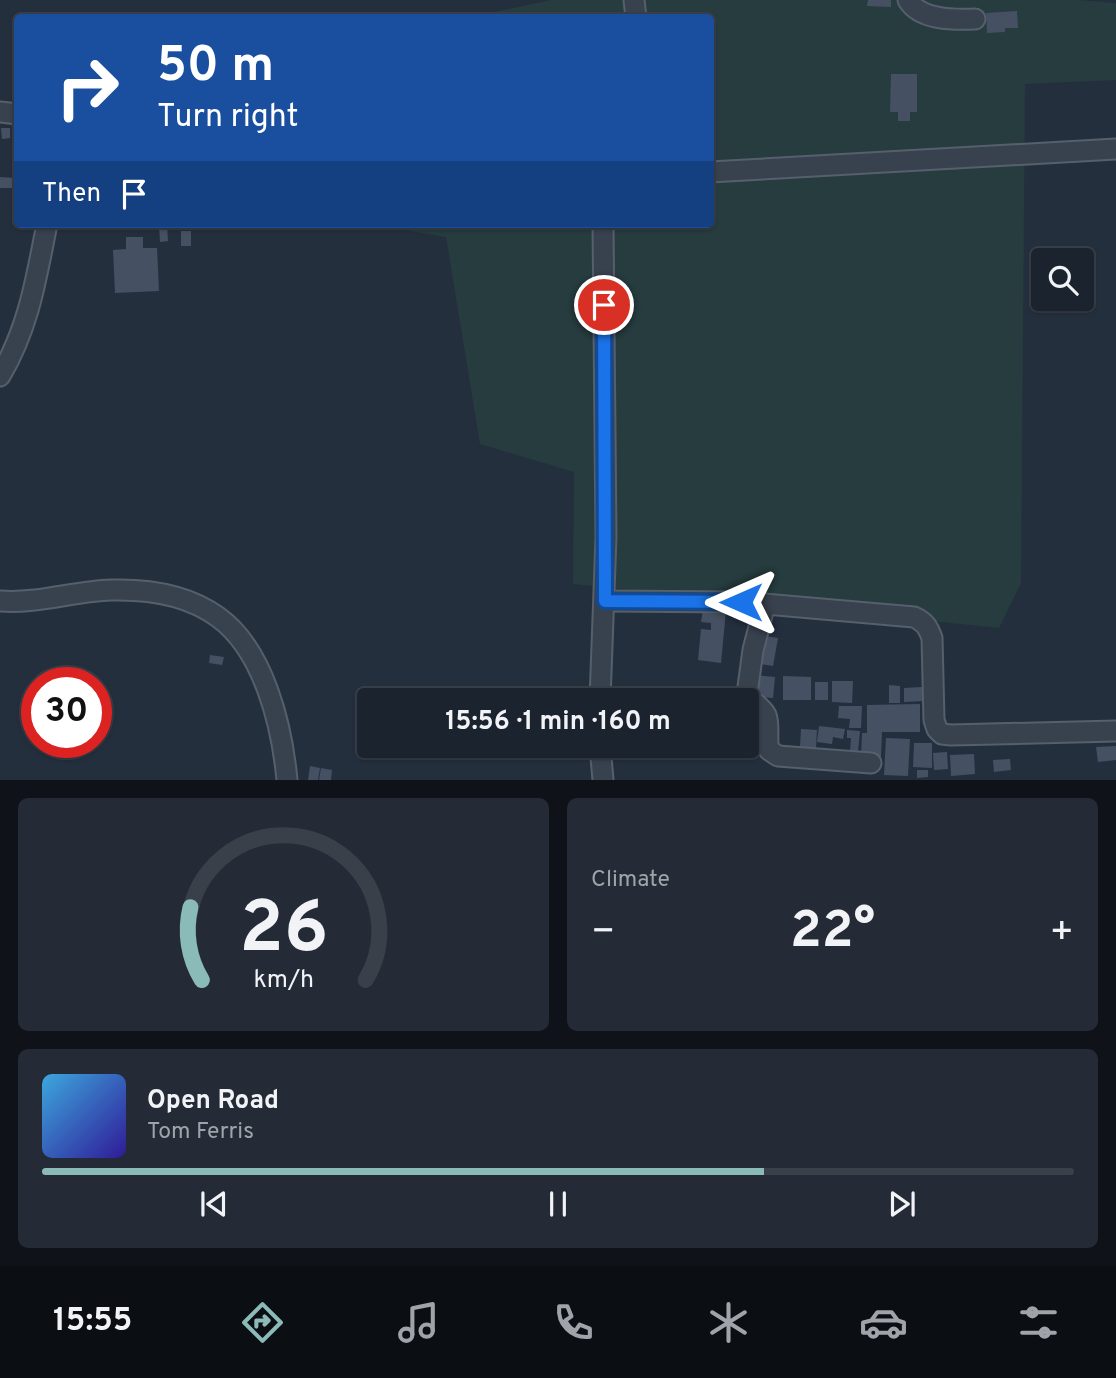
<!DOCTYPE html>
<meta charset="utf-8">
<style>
body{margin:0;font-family:Overpass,sans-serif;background:#242b36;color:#f1f3f6;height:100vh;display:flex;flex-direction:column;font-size:26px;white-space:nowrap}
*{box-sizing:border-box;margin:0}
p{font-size:23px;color:#a0a4aa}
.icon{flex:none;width:38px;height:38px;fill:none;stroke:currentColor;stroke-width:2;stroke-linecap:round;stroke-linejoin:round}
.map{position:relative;height:780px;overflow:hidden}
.panel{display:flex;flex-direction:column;gap:18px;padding:18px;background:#0f1319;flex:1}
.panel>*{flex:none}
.banner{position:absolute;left:14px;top:14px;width:700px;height:214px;border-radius:7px;box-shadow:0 2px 5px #0004,0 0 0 2px #39404a;background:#1a4fa0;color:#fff;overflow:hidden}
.tools{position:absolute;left:1031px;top:248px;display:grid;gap:14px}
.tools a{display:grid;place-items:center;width:63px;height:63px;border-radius:7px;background:#1b232e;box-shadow:0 2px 5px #0004,0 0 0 2px #39404a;font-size:35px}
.speed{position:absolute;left:21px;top:667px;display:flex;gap:14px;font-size:35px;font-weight:700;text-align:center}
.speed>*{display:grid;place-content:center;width:91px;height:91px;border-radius:50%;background:#1b232e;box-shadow:0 2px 5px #0004,0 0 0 2px #39404a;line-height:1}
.speed .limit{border:10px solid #d22;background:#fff;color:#111}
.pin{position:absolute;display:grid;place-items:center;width:60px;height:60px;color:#fff;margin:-30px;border:4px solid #fff;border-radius:50%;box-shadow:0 2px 7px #0007}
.me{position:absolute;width:77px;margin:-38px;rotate:270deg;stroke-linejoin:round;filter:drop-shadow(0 0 5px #0008)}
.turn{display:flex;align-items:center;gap:24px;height:147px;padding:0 28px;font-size:32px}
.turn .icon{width:91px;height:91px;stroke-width:2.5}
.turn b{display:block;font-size:49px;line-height:60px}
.then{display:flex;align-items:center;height:66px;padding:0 28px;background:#0003;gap:14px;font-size:26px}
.big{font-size:52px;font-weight:700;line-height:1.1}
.panel .tile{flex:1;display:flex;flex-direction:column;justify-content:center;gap:10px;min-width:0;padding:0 24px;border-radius:10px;background:#242b36}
.panel .dial{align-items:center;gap:0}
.dial svg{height:182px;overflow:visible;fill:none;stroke:#39404a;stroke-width:7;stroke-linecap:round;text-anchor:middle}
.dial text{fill:#f1f3f6;stroke:none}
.song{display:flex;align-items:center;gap:21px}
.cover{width:84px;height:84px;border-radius:10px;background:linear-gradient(135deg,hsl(200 70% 55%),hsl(250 70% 35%))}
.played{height:7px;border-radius:4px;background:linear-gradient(90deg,#8bbbb9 70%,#39404a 70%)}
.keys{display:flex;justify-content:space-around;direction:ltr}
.heat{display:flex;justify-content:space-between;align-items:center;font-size:38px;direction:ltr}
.panel .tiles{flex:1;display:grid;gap:18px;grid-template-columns:1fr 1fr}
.tile:last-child{grid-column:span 2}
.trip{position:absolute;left:357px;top:688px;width:402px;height:70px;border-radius:7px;background:#1b232e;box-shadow:0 2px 5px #0004,0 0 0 2px #39404a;font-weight:700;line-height:70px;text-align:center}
.tabs{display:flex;height:112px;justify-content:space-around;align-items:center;background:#0b0e12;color:#a0a4aa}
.tabs .icon{width:49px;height:49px}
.tabs .current{color:#8bbbb9}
.tabs b{font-size:32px;color:#f1f3f6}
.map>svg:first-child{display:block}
.green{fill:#263c3f}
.building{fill:#455162}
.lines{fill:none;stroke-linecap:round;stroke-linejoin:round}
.minor-casing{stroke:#565f6c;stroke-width:23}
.minor{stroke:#38414e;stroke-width:19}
.route-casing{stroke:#114b97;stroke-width:18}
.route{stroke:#1a73e8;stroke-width:12}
</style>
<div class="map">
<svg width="1116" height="780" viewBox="0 0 1116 780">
<rect width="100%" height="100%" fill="#242f3e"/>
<!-- green -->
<path class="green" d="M551,0H1078L1116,3V80L1025,84L1021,583L999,628L573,584L574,472L480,444L446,237L369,224H710V18L471,17Z"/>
<!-- building -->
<g class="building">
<path d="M868,0H891V7L867,6Z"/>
<path d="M1017,11L1018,28H1005V32L987,33L986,13Z"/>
<path d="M891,74H917V112H910V121H898V112H890Z"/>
<path d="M1,128H10V138L2,139Z"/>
<path d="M0,177L15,178V188H0Z"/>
<path d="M159,224H167L168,241L160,242Z"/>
<rect x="181" y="231" width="10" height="15"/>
<path d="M126,237H143V248H157L159,291L115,293L113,250L126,249Z"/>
<path d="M703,609L726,611L721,663L698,660L701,629L711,630V623L701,622Z"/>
<path d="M759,635L778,638L773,666L754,663Z"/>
<path d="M210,655L224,657L222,665L209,663Z"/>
<path d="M753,675L775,677L773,698L751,696Z"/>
<path d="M783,676L811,677V700H783Z"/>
<path d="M832,681H853L852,703L832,702Z"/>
<rect x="815" y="682" width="13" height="18"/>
<path d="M889,685L900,686V703H889Z"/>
<path d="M714,686H723L722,697H713Z"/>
<path d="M922,687L923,701L904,702V688Z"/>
<path d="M920,704V732H882L881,757L861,756L862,733H867V705Z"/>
<path d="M839,706H862L861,728H849L850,719L838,718Z"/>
<path d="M819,726L845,729L843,739L833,737L832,744L817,742Z"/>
<path d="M801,729L817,730L816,748L800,747Z"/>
<path d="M847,730L860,731L858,752H850L851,738H847Z"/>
<path d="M886,738L910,739L908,776L884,775Z"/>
<path d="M914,743H932V768L913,767Z"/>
<path d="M1116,746V760L1098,762L1096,747Z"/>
<path d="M947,752L948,769L934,770L933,753Z"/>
<path d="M974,754L975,774L951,776L950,755Z"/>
<path d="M1010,759L1011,770L994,772L993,760Z"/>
<path d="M310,766L320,768L318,780H308Z"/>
<path d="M321,768L332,770L331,780H319Z"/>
<path d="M917,770H928V777L917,778Z"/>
</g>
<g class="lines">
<!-- minor casing -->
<g class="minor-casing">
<g id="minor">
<path d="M634,0L636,18"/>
<path d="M908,0C920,20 953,20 975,19"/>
<path d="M0,112L18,114"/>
<path d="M710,172L1116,149"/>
<path d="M0,376C29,327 36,279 47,224"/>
<path d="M0,601C37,604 75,591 111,590C147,589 188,595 218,617C264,650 282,726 287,780"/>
<path d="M605,601L741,602L914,617C925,622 928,627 932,638L934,720L937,729L942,734L951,735L1116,731"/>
<path d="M765,604L753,650L747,694C752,703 761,706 766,715C770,726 766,740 769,750L778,756L871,763"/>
<path d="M600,700L606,537L603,224"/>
<path d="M600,746L603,780"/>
</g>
</g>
<!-- minor -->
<use href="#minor" class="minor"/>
</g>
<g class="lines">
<!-- route casing -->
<g class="route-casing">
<path id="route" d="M604,305L605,601L741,602"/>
</g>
<!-- route -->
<use href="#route" class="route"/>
</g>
</svg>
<div class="tools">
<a><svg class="icon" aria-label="search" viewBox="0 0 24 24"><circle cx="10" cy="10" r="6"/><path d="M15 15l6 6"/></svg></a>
</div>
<div class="speed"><div class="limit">30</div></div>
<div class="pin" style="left:604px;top:305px;background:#d93025"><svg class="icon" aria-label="arrive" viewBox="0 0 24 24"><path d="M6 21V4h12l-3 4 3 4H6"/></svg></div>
<svg class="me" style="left:741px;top:602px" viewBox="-20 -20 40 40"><path d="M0-17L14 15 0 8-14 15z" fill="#1a73e8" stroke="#fff" stroke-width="4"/></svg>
<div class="trip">15:56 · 1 min · 160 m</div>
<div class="banner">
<div class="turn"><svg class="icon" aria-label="right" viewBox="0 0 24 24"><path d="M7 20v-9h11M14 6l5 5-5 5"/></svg><div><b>50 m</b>Turn right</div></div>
<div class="then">Then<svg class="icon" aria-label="arrive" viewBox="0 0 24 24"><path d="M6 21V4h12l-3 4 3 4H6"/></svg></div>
</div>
</div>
<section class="panel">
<div class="tiles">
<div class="tile dial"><svg viewBox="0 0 100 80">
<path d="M14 69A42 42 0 1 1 86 69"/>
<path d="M14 69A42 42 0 0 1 9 37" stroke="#8bbbb9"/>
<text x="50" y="56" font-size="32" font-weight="700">26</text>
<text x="50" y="72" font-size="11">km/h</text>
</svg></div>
<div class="tile"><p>Climate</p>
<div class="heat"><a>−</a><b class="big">22°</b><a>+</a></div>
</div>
<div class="tile">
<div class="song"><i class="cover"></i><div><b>Open Road</b><p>Tom Ferris</p></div></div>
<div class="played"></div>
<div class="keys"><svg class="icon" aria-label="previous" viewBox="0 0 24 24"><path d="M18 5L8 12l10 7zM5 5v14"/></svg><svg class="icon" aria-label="pause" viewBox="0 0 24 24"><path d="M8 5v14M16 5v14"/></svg><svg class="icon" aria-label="next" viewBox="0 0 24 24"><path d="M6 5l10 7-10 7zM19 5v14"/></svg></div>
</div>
</div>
</section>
<nav class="tabs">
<b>15:55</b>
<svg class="icon current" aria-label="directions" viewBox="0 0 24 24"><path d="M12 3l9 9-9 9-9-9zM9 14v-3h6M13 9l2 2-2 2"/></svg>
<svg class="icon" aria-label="music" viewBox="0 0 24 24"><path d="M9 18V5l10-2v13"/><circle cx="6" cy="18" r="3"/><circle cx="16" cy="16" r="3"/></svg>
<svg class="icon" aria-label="phone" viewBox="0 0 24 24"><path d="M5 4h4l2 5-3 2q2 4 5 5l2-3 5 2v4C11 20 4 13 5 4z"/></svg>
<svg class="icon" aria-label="climate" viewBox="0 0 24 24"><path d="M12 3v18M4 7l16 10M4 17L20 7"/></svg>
<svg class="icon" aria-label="car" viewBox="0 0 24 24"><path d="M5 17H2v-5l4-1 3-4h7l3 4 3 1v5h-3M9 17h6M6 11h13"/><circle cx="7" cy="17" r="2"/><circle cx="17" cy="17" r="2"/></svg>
<svg class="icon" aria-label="filters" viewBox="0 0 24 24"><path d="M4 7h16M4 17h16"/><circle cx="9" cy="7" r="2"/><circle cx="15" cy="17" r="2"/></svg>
</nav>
